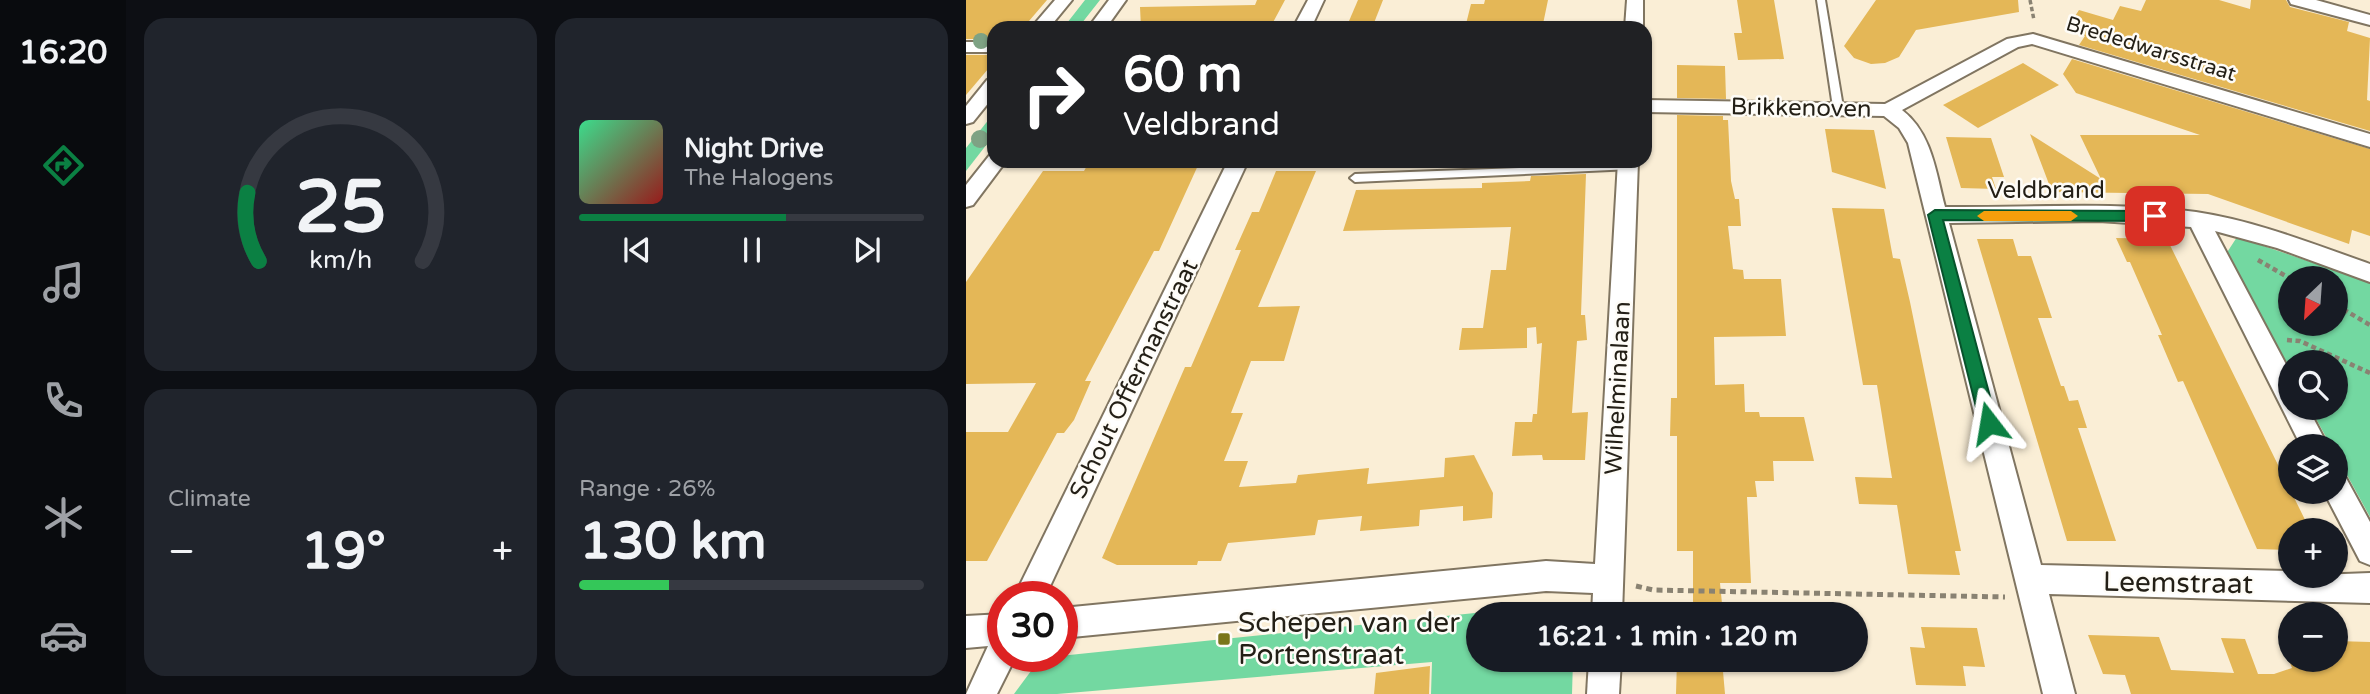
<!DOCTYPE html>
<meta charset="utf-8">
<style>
body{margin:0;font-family:"Varela Round",sans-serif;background:#20242c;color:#f1f3f6;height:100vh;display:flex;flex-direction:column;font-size:26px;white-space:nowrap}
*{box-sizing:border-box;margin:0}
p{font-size:23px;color:#9ea1a6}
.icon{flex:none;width:38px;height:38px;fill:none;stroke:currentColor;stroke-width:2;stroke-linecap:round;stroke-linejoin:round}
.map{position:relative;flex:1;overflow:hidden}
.details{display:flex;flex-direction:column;gap:18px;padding:18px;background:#0d0f14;width:840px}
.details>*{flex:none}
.guide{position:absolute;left:21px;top:21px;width:665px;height:147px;border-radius:21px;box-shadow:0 2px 5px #0004;background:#202124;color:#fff;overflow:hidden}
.needle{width:46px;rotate:205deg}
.buttons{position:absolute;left:1312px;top:266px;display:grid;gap:14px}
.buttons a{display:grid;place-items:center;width:70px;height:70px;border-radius:50%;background:#171b24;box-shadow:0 2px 5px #0004;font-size:35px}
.speed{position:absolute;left:21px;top:581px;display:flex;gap:14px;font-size:35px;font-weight:700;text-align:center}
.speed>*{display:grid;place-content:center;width:91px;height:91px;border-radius:50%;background:#171b24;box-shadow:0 2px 5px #0004;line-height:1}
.speed .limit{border:10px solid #d22;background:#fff;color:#111}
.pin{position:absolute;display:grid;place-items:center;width:60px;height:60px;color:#fff;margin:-30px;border-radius:14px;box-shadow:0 4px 10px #0006}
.me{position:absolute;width:77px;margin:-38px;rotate:346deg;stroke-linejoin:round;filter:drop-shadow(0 0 5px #0008)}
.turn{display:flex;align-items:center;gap:24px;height:147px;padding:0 21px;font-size:32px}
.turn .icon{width:91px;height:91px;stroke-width:2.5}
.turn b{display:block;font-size:49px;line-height:60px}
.big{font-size:52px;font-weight:800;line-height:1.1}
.details .tile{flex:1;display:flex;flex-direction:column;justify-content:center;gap:10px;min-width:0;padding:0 24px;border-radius:21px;background:#20242c}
.details .dial{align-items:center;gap:0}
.dial svg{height:182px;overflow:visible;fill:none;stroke:#363941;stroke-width:7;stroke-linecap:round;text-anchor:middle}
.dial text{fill:#f1f3f6;stroke:none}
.song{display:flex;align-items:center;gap:21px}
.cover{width:84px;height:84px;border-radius:10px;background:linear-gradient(135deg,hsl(150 70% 55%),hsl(0 70% 35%))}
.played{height:7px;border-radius:4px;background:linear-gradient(90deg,#0b8043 60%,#363941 60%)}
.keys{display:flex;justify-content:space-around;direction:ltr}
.heat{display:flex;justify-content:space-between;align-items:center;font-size:38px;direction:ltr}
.charge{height:10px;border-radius:5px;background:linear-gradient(90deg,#34c759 26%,#363941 0)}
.details .tiles{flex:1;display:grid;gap:18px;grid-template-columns:repeat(2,1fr)}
.trip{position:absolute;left:500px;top:602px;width:402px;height:70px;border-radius:35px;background:#171b24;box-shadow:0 2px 5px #0004;font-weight:800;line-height:70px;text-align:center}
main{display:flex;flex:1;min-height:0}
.tabs{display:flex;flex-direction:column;width:126px;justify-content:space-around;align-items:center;background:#090b0e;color:#9ea1a6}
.tabs .icon{width:49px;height:49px}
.tabs .current{color:#0b8043}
.tabs b{font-size:32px;color:#f1f3f6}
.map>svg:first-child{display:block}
.green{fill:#73d8a1;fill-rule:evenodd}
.building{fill:#e4b757}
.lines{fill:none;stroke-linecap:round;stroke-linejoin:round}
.lane-casing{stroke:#807561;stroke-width:4}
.street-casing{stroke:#807561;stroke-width:4}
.path-far2{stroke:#898272;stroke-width:3.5;stroke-dasharray:4.5 2.5;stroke-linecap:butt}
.path-far1{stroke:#898272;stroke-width:4.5;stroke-dasharray:5 3.5;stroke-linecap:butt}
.path{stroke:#898272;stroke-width:5;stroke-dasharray:6 4.5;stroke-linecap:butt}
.lane{fill:#fff;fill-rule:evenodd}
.street{fill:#fff;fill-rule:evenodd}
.tree{fill:#7ea284}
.route{fill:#0b8043;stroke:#07532c;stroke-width:2}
.slow{fill:#f59e0b}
.poi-dot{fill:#7a761b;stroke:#fefcf7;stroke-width:2.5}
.labels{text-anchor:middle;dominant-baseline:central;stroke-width:5;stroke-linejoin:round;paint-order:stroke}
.far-street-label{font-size:21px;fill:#231f16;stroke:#fefcf7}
.street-label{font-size:24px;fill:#231f16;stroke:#fefcf7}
.near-street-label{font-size:28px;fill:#231f16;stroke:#fefcf7}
.near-poi-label{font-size:28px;fill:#231f16;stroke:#fefcf7;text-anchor:start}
</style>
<main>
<nav class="tabs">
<b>16:20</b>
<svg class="icon current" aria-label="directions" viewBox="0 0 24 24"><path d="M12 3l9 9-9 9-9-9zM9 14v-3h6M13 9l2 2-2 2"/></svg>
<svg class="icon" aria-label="music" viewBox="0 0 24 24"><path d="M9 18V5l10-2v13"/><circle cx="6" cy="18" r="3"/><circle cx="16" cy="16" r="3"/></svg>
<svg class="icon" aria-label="phone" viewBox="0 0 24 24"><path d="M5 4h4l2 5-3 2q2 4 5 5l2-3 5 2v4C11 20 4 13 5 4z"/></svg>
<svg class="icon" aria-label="climate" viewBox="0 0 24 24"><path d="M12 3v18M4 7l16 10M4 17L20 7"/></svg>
<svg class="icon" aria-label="car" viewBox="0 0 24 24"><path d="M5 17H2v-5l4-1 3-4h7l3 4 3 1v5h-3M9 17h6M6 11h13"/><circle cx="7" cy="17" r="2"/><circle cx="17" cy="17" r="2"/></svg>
</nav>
<section class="details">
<div class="tiles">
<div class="tile dial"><svg viewBox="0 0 100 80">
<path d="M14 69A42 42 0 1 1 86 69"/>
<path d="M14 69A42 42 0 0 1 9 39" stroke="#0b8043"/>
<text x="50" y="56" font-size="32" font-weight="700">25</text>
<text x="50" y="72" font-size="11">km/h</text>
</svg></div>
<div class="tile">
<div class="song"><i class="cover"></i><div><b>Night Drive</b><p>The Halogens</p></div></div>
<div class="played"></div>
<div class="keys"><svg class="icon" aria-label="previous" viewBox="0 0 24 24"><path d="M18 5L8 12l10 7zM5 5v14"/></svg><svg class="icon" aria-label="pause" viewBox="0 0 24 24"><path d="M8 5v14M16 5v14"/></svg><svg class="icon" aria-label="next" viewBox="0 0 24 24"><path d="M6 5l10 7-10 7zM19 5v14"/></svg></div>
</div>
<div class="tile"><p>Climate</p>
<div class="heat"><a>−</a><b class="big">19°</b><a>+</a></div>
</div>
<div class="tile"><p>Range · 26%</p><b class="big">130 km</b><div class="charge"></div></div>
</div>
</section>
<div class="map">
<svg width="1404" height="694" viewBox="0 0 1404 694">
<rect width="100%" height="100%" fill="#faeed6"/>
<!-- green -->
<g class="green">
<path d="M119,0H134L112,28H88L101,23Z"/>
<path d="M28,113V135L0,171V148Z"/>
<path d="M1271,237L1404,282V517L1370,455V446H1365L1344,408H1370V362H1325V372L1260,254ZM1325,278H1370V324H1325Z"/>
<path d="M557,608L592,614H513V660H607L606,694H465L466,662L91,694H48L65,671L84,657Z"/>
</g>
<!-- building -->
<g class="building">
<path d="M0,0H81L57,28H28V39H0Z"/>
<path d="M291,0H319L304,28H175L174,7L289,5Z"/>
<path d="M392,0H417L406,28H380Z"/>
<path d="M519,0H582L577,24H568V28H499L505,4H518Z"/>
<path d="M771,0H808L818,59L772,60L768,33H776Z"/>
<path d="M910,0H1052L1053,12L950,30L933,57L919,63L905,64L888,58L878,46Z"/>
<path d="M1180,0H1253L1284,9L1285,0H1320L1324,7L1383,22L1381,31L1404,38L1401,100L1404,101V131L1113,45L1119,36L1100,30L1113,10L1147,20L1154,6L1175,11Z"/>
<path d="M0,55H28V62L0,95Z"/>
<path d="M1106,59L1404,149V236L1386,230L1383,244L1242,194L1086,192L1064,134L1135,179L1114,135H1234L1110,93L1097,74Z"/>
<path d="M1057,63L1093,85L1012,128L977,105Z"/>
<path d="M711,65L759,66L760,99L711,98Z"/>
<path d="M711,115L757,116V120H762L765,181L769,199H773L775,226H762L767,269L777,270L778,279H815L820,336L748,337L749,385L778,384L779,412H793L794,417H838L848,461H807L808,481H789L791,497H781L785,583H754L757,614H727V551H711V436H704L705,398H711Z"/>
<path d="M859,129L908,130L920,189L866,172Z"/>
<path d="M980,137L1025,138L1038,177H1026L1030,189L995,188Z"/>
<path d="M159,161H234L193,251H188L119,381H125L108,420L98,433H91L21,561H0V432H42L70,383L0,384V282L77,171H118L122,164Z"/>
<path d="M310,171H350L292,307L334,306L318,361H285L265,413H277L258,461H282L273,487L330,483L332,475L403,468L401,484L478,477L479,458L508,455L527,493L526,518L497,521V506L454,510L453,526L394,531L396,516L352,520L349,535L262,543L255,561H232L231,565H151L136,558L219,367H225L254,300L275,250H269L286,212H293Z"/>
<path d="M620,174L615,315H619L621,340L611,341L606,413L622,412L619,460H577L576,455L546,456L549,422H566L567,414H571L576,343L571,344L570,327L561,328V348L493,350L496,328H517L525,270H540L545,227L377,231L390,190L516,188V183L564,181L565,176Z"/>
<path d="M866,208L918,209L927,258L934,259L944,302L995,551H989L994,575L942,574L931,505L893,504L889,477L926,478L911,385H897Z"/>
<path d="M1150,238L1201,239L1344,530H1325V550L1291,549L1217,381L1212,382L1192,335H1196L1164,262H1161Z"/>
<path d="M1011,239H1047L1052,256H1065L1086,318H1072L1095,386H1098L1103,401L1112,400L1121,428H1112L1150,541H1101Z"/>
<path d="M955,627L1011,628L1019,667L997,666L1000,686L950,685L944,647L959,648Z"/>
<path d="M1122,635L1193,637L1205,670L1268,673L1255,638L1279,639L1292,674H1308L1326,668L1323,660H1370V641L1404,642V694H1165L1159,675L1137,674Z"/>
<path d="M711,660H756L759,694H710Z"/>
<path d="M464,666L463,694H408L410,673Z"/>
</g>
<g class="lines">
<!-- lane casing -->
<g class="lane-casing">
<g id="lane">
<path d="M851,0H859L877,107L872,110L867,107Z"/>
<path d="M662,164L667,167L666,169L389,182L384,178L389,174Z"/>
</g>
</g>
<!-- street casing -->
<g class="street-casing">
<g id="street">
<path d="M89,0H106L83,28H65Z"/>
<path d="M143,0H160L140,28H122Z"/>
<path d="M342,0H358L345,28H327Z"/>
<path d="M661,0H677V28H659Z"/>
<path d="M1323,0H1350L1404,15V25L1325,4Z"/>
<path d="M1067,34L1404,134V147L1066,44L1052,47L936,110C966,133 970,173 979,207C1062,208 1147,201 1230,212C1290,221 1347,244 1404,264V282L1311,248L1249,231L1325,374V408H1342L1362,446H1335L1225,227L1133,221L983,223L1075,565L1325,571V576L1404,573V603L1083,594L1109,694H1077L942,143L933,128L918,116L679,112V100L919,104L1041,39Z"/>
<rect x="0" y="42" width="28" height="10"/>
<path d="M28,78V96L7,122L0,124V106L21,80Z"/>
<path d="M28,155V161H40L7,205L0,207V185L23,156Z"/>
<path d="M262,161H282L79,597H48Z"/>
<path d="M652,161H672L656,614H626L627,593L580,591L96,638V608L580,561L629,564Z"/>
<path d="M1370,474L1380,478L1404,522V565L1394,561L1358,492H1370Z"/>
<path d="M37,614V656H50L31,694H0L22,646L0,648V616Z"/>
<path d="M623,660H655L653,694H621Z"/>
</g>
</g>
<!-- path-far2 -->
<path class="path-far2" d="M1064,0L1068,20"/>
<!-- path-far1 -->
<g class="path-far1">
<path d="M1292,260L1325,279"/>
<path d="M1370,305L1404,325"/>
<path d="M1321,340L1334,341L1404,373"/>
</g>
<!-- path -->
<path class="path" d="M670,586L687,590L1039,597"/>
<!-- lane -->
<use href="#lane" class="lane"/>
<!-- street -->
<use href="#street" class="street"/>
</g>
<!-- trees -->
<g class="tree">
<circle cx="15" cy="41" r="8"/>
<circle cx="14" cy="139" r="9"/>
</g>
<!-- route -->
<path class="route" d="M969,210L1189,211L1196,216L1189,221L977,220L1031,423L1023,431L1014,423L962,215Z"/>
<!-- slow -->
<path class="slow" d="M1018,211H1105L1112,216L1105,221H1018L1011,216Z"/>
<!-- markers -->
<rect class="poi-dot" x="251" y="632" width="14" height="14" rx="3.5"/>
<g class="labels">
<!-- far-street labels -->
<g class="far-street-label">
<text transform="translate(1185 49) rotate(17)">Brededwarsstraat</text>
</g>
<!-- street labels -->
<g class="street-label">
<text transform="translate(835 108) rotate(1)">Brikkenoven</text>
<text x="1080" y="190">Veldbrand</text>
<text transform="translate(168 379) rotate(-64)">Schout Offermanstraat</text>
<text transform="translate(652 388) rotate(-87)">Wilhelminalaan</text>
</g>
<!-- near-street labels -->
<g class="near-street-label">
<text transform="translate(1212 583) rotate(1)">Leemstraat</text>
</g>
<!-- near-poi labels -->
<g class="near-poi-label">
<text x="272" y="623">Schepen van der<tspan x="272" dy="32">Portenstraat</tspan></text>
</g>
</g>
</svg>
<div class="buttons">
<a><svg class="needle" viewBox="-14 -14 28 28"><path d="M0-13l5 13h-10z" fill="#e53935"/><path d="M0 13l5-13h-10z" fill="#9ea1a6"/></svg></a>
<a><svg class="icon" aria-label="search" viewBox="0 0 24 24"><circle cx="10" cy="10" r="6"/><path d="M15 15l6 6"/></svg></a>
<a><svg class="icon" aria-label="layers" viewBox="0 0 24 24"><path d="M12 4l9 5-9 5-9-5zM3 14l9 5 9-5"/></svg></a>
<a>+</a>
<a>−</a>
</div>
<div class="speed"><div class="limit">30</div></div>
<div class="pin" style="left:1189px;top:216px;background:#d93025"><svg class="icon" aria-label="arrive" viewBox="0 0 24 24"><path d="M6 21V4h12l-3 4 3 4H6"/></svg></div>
<svg class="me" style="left:1023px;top:423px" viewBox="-20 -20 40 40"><path d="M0-17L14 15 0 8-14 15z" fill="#0b8043" stroke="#fff" stroke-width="4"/></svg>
<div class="trip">16:21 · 1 min · 120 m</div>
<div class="guide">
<div class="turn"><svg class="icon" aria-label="right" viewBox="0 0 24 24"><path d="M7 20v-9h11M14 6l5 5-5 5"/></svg><div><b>60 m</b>Veldbrand</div></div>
</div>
</div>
</main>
